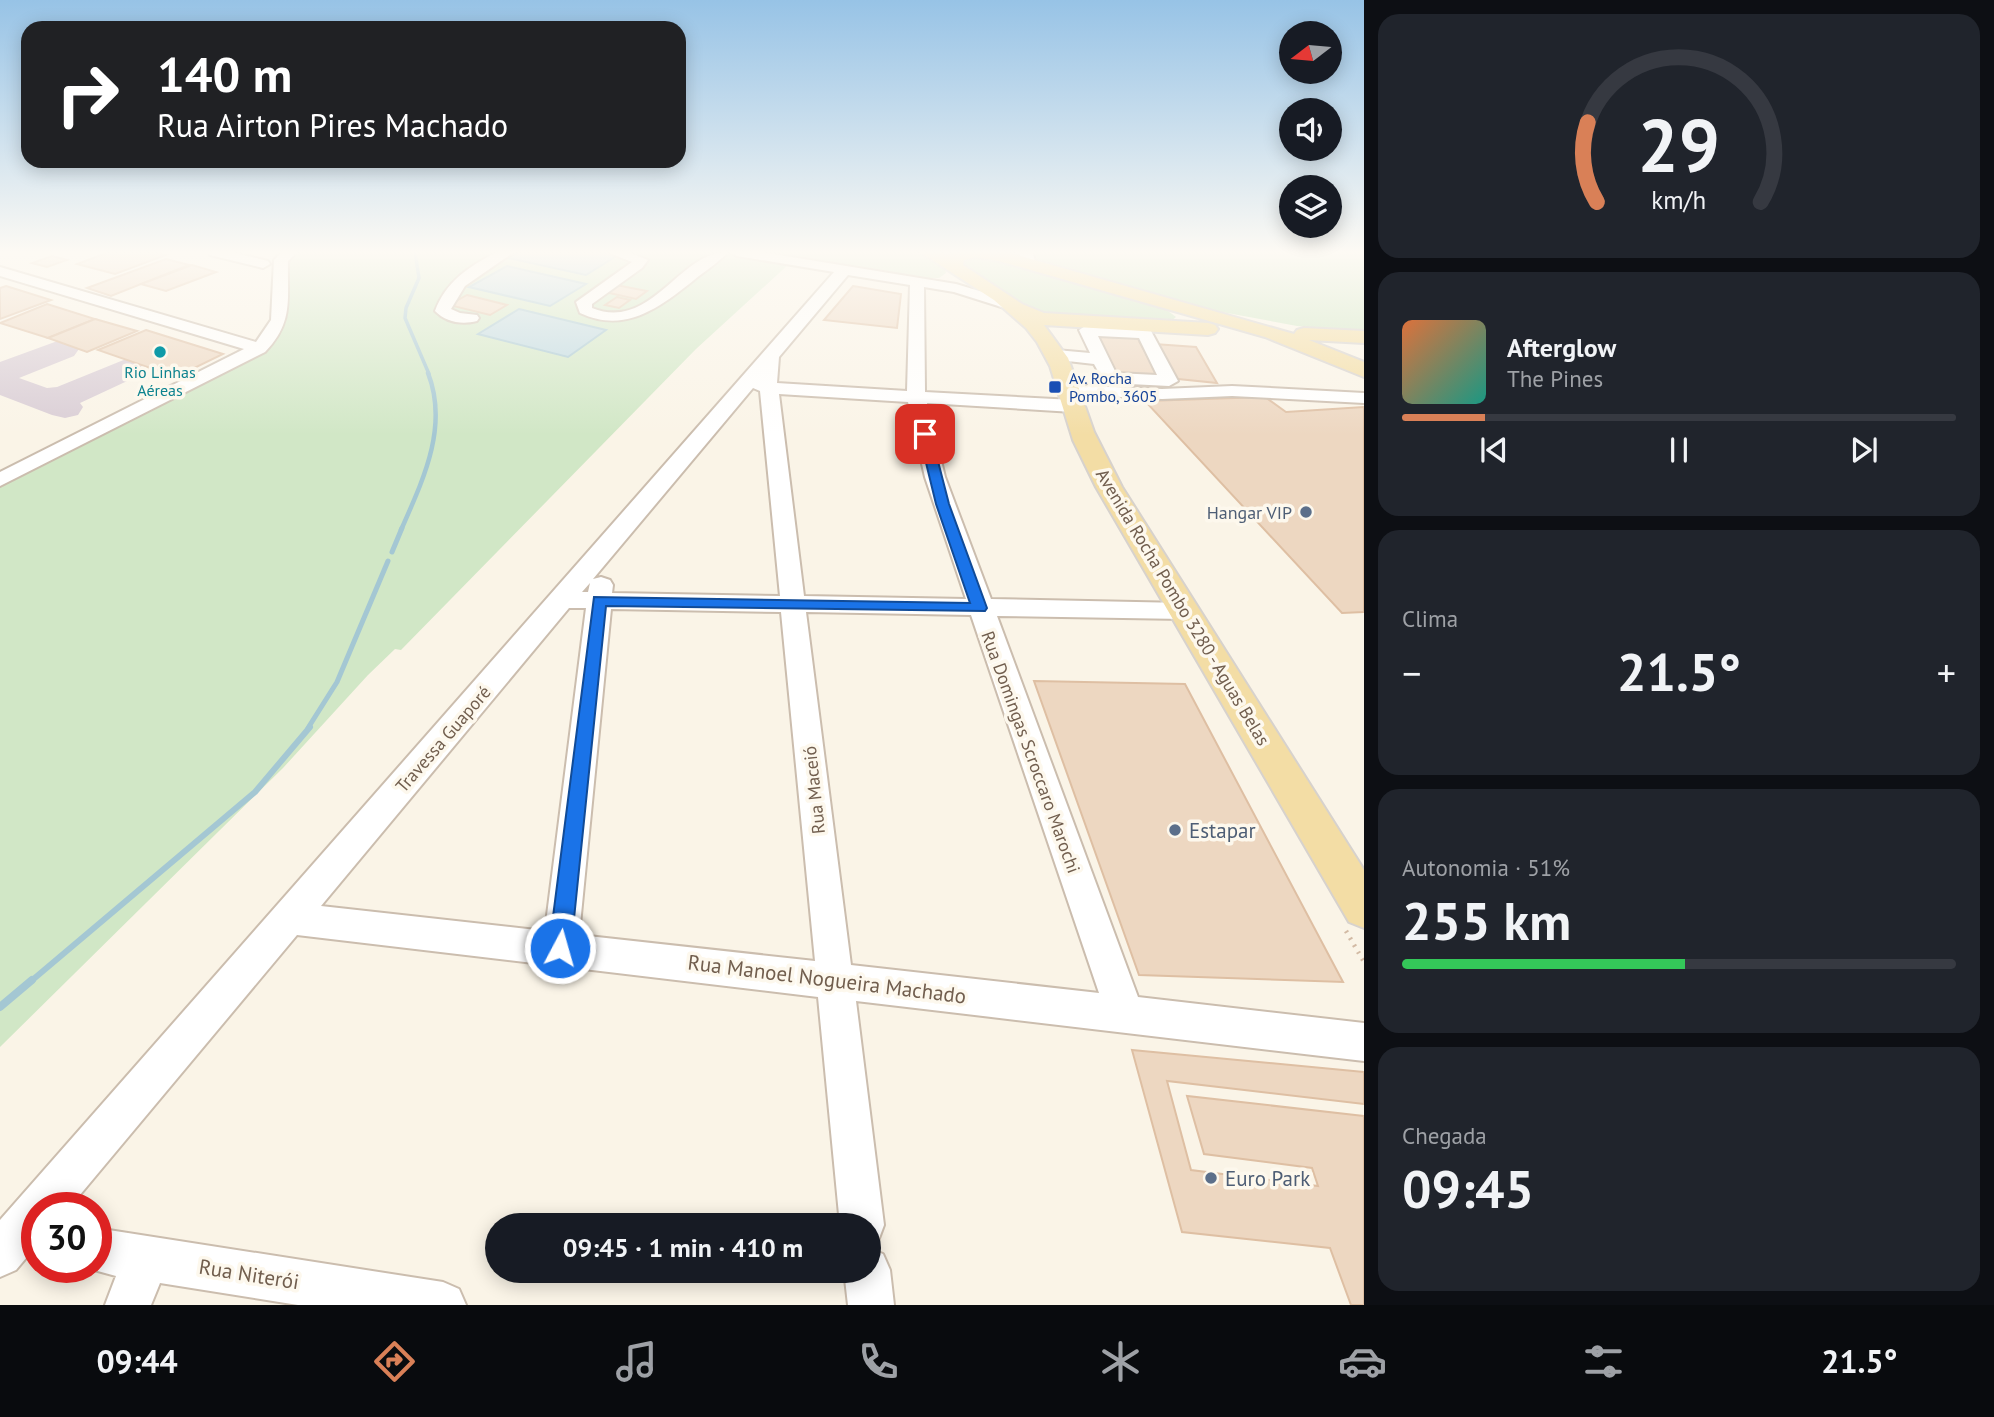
<!DOCTYPE html>
<html lang="pt">
<meta charset="utf-8">
<style>
body{margin:0;font-family:"PT Sans",sans-serif;background:#20242c;color:#f1f3f6;height:100vh;display:flex;flex-direction:column;font-size:26px;white-space:nowrap}
*{box-sizing:border-box;margin:0}
p{font-size:23px;color:#9ea1a6}
.icon{flex:none;width:38px;height:38px;fill:none;stroke:currentColor;stroke-width:2;stroke-linecap:round;stroke-linejoin:round}
.map{position:relative;flex:1;overflow:hidden}
.sheet{display:flex;flex-direction:column;gap:14px;padding:14px;background:#0d0f14;width:630px}
.sheet>*{flex:none}
.banner{position:absolute;left:21px;top:21px;width:665px;height:147px;border-radius:21px;box-shadow:0 4px 18px #0003;background:#202124;color:#fff;overflow:hidden}
.needle{width:46px;rotate:254deg}
.fabs{position:absolute;left:1279px;top:21px;display:grid;gap:14px}
.fabs a{display:grid;place-items:center;width:63px;height:63px;border-radius:50%;background:#171b24;box-shadow:0 4px 18px #0003;font-size:35px}
.speed{position:absolute;left:21px;top:1192px;display:flex;gap:14px;font-size:35px;font-weight:700;text-align:center}
.speed>*{display:grid;place-content:center;width:91px;height:91px;border-radius:50%;background:#171b24;box-shadow:0 4px 18px #0003;line-height:1}
.speed .limit{border:10px solid #d22;background:#fff;color:#111}
.pin{position:absolute;display:grid;place-items:center;width:60px;height:60px;color:#fff;margin:-30px;border-radius:14px;box-shadow:0 4px 10px #0006}
.me{position:absolute;width:77px;margin:-38px;rotate:6deg;stroke-linejoin:round;filter:drop-shadow(0 0 5px #0008)}
.turn{display:flex;align-items:center;gap:24px;height:147px;padding:0 21px;font-size:32px}
.turn .icon{width:91px;height:91px;stroke-width:2.5}
.turn b{display:block;font-size:49px;line-height:60px}
.big{font-size:52px;font-weight:700;line-height:1.1}
.sheet .card{flex:1;display:flex;flex-direction:column;justify-content:center;gap:10px;min-width:0;padding:0 24px;border-radius:21px;background:#20242c}
.sheet .dial{align-items:center;gap:0}
.dial svg{height:182px;overflow:visible;fill:none;stroke:#363941;stroke-width:7;stroke-linecap:round;text-anchor:middle}
.dial text{fill:#f1f3f6;stroke:none}
.song{display:flex;align-items:center;gap:21px}
.cover{width:84px;height:84px;border-radius:10px;background:linear-gradient(135deg,hsl(20 70% 55%),hsl(170 70% 35%))}
.played{height:7px;border-radius:4px;background:linear-gradient(90deg,#d98057 15%,#363941 15%)}
.keys{display:flex;justify-content:space-around;direction:ltr}
.heat{display:flex;justify-content:space-between;align-items:center;font-size:38px;direction:ltr}
.charge{height:10px;border-radius:5px;background:linear-gradient(90deg,#34c759 51%,#363941 0)}
.trip{position:absolute;left:485px;top:1213px;width:396px;height:70px;border-radius:35px;background:#171b24;box-shadow:0 4px 18px #0003;font-weight:700;line-height:70px;text-align:center}
.menu{display:flex;height:112px;justify-content:space-around;align-items:center;background:#090b0e;color:#9ea1a6}
.menu .icon{width:49px;height:49px}
.menu .current{color:#d98057}
.menu b{font-size:32px;color:#f1f3f6}
main{display:flex;flex:1;min-height:0}
.map>svg:first-child{display:block}
.green{fill:#d1e7c6}
.water{fill:#bdd9e2;stroke:#a4c7d3;stroke-width:2}
.lines{fill:none;stroke-linecap:round;stroke-linejoin:round}
.stream-far4{stroke:#a4c7d3;stroke-width:3.5}
.stream-far3{stroke:#a4c7d3;stroke-width:4.5}
.stream-far2{stroke:#a4c7d3;stroke-width:5}
.stream-far1{stroke:#a4c7d3;stroke-width:6}
.stream{stroke:#a4c7d3;stroke-width:8}
.taxiway{fill:#d9cdd5;fill-rule:evenodd}
.building{fill:#edd7c1;stroke:#debfa3;stroke-width:2}
.minor-casing{stroke:#cbbdae;stroke-width:4}
.major-casing{stroke:#d7d2cd;stroke-width:4}
.path{stroke:#d2baa4;stroke-width:4.5;stroke-dasharray:2 6;stroke-linecap:butt}
.minor{fill:#fff;fill-rule:evenodd}
.major{fill:#f3dda5;fill-rule:evenodd}
.route{fill:#1a73e8;stroke:#114b97;stroke-width:2}
.culture-dot{fill:#0f9aa8;stroke:#fdf8ed;stroke-width:2.5}
.transit-dot{fill:#1a4fb4;stroke:#fdf8ed;stroke-width:2.5}
.service-dot{fill:#5c6f8a;stroke:#fdf8ed;stroke-width:2.5}
.labels{text-anchor:middle;dominant-baseline:central;stroke-width:7;stroke-linejoin:round;paint-order:stroke}
.far-culture-label{font-size:16px;fill:#0d838f;stroke:#fdf8ed}
.far-transit-label{font-size:16px;fill:#164399;stroke:#fdf8ed;text-anchor:start}
.service-label{font-size:18px;fill:#4e5e75;stroke:#fdf8ed;text-anchor:end}
.street-label{font-size:18px;fill:#715e4e;stroke:#fdf8ed}
.near-service-label{font-size:21px;fill:#4e5e75;stroke:#fdf8ed;text-anchor:start}
.near-street-label{font-size:21px;fill:#715e4e;stroke:#fdf8ed}
</style>
<main>
<div class="map">
<svg width="1364" height="1305" viewBox="0 0 1364 1305">
<rect width="100%" height="100%" fill="#faf4e7"/>
<!-- green -->
<g class="green">
<path d="M296,252H716L789,264L696,349L401,650L395,649L368,675L283,768L0,1047V483L266,348L282,330L286,260Z"/>
<path d="M752,252H918L945,269L946,273L939,278H922Z"/>
<path d="M1011,252H1364V333L1297,326L1211,310Z"/>
<path d="M968,255L1012,262L1164,308L1176,317L1170,322L1040,316L960,264Z"/>
</g>
<!-- water -->
<g class="water">
<path d="M519,252H602L618,255L586,275L508,258Z"/>
<path d="M507,266L586,284L550,306L469,287Z"/>
<path d="M519,309L606,330L568,357L478,334Z"/>
</g>
<g class="lines">
<!-- stream-far4 -->
<path class="stream-far4" d="M415,252L419,278L406,308L405,318L429,374"/>
<!-- stream-far3 -->
<path class="stream-far3" d="M401,530C423,480 449,427 428,373"/>
<!-- stream-far2 -->
<g class="stream-far2">
<path d="M392,552L402,528"/>
<path d="M308,728L337,682L388,561"/>
</g>
<!-- stream-far1 -->
<path class="stream-far1" d="M30,982L255,792L310,727"/>
<!-- stream -->
<path class="stream" d="M0,1007L32,980"/>
<!-- taxiway -->
<path class="taxiway" d="M63,339L74,342L79,349L74,356L19,378L47,388L57,387L126,359L138,362L143,369L138,376L80,403L83,407L78,415L65,418L52,415L0,395V362Z"/>
</g>
<!-- building -->
<g class="building">
<path d="M109,252H155L166,255L115,274L77,264Z"/>
<path d="M52,256L67,260L47,267L32,263Z"/>
<path d="M166,259L189,265L111,296L87,288Z"/>
<path d="M192,265L216,272L166,291L141,284Z"/>
<path d="M616,285L647,291L636,299L605,292Z"/>
<path d="M6,286L51,300L0,319V288Z"/>
<path d="M853,286L901,294L897,328L824,320Z"/>
<path d="M467,295L507,305L490,315L449,305Z"/>
<path d="M617,297L630,300L619,308L605,305Z"/>
<path d="M47,304L95,319L48,338L0,323Z"/>
<path d="M95,319L137,331L87,352L48,338Z"/>
<path d="M146,330L223,354L176,377L98,350Z"/>
<path d="M1092,332L1136,335L1160,379L1114,375Z"/>
<path d="M1140,343L1196,347L1217,383L1159,377Z"/>
<path d="M1265,397L1286,412L1364,407V612L1342,613L1145,401Z"/>
<path d="M1034,681L1185,684L1343,982L1139,975Z"/>
<path d="M1132,1050L1364,1072V1104L1167,1081L1191,1170L1318,1186L1312,1168L1204,1154L1187,1096L1364,1116V1305H1351L1330,1248L1182,1232Z"/>
</g>
<g class="lines">
<!-- minor casing -->
<g class="minor-casing">
<g id="minor">
<path d="M208,252H231L268,261L270,264L263,268L210,255Z"/>
<path d="M282,252H297L288,261C287,299 294,322 265,352L0,486V472L244,349L0,276V267L256,342L271,320L274,260Z"/>
<path d="M497,252H514L465,286L451,309L460,313L477,315L479,318L477,321C461,325 446,322 435,311C446,281 470,266 497,252Z"/>
<path d="M607,252H628L648,260L642,268L592,304V308C652,332 679,251 728,252C718,263 705,271 694,280C659,308 625,334 580,313L576,302L632,262Z"/>
<path d="M730,252H761L956,284L1016,302L1019,305L1011,310L954,292L924,287L925,392L1073,400L1082,406L1073,412L927,403L945,477L991,599L1184,603L1193,605L1196,611L1193,617L1184,619L997,616L1138,997L1364,1023V1061L856,1001L884,1225L878,1241L868,1245V1225H840L818,997L297,935L69,1208H37V1245L16,1270L0,1277V1220L834,272L737,256ZM848,275L910,285L907,391L777,383L779,357ZM753,388L760,391L780,596L612,593L613,585L610,580L601,577L593,579ZM779,394L908,402L925,477L966,599L804,596ZM590,583L588,592H582ZM569,608H586L545,931L321,906ZM611,609L781,612L815,961L579,935ZM806,612L971,615L1099,993L851,965Z"/>
<path d="M1019,252H1033L1035,264L1033,267H1023Z"/>
<path d="M1087,325L1151,331L1178,381L1169,386L1110,383L1104,382L1094,364L1050,359L1048,355L1056,350L1090,353L1079,330ZM1098,336L1139,338L1157,375L1116,373Z"/>
<path d="M1068,385L1162,389L1232,386L1364,393V403L1232,396L1162,399L1062,394L1059,390L1062,386Z"/>
<path d="M96,1228L443,1282L459,1289L466,1305H298L160,1283L151,1305H105L116,1276L83,1267H96Z"/>
<path d="M868,1248L883,1254L890,1270L894,1305H848L844,1270H868Z"/>
</g>
</g>
<!-- major casing -->
<g class="major-casing">
<path id="major" d="M920,252H941L947,255L954,252H1006L1294,334L1297,330L1304,328L1364,331V343L1309,340L1364,362V377L1265,337L999,261L975,257L964,260L963,265L1022,304L1044,313L1208,323L1215,325L1218,329L1215,333L1208,335L1044,325L1068,358L1094,432L1122,487L1364,870V928L1349,922L1096,487L1073,440L1050,366L1037,342L1026,328L994,300Z"/>
</g>
<!-- path -->
<path class="path" d="M1346,931L1364,962"/>
<!-- minor -->
<use href="#minor" class="minor"/>
<!-- major -->
<use href="#major" class="major"/>
</g>
<!-- sky -->
<linearGradient id="sky" x2="0" y2="1"><stop stop-color="#97c3e6"/><stop offset="0.58" stop-color="#fdfaf4"/><stop offset="1" stop-color="#fdfaf4" stop-opacity="0"/></linearGradient>
<rect width="1364" height="435" fill="url(#sky)"/>
<!-- route -->
<path class="route" d="M925,430L931,434L949,504L987,608L985,611L606,606L571,948L567,956L560,959L552,956L549,948L594,597L970,603L936,504L919,434Z"/>
<!-- markers -->
<circle class="culture-dot" cx="160" cy="352" r="7"/>
<rect class="transit-dot" x="1048" y="380" width="14" height="14" rx="3.5"/>
<g class="service-dot">
<circle cx="1306" cy="512" r="7"/>
<circle cx="1175" cy="830" r="7"/>
<circle cx="1211" cy="1178" r="7"/>
</g>
<g class="labels">
<!-- far-culture labels -->
<g class="far-culture-label">
<text x="160" y="372">Rio Linhas<tspan x="160" dy="18">Aéreas</tspan></text>
</g>
<!-- far-transit labels -->
<g class="far-transit-label">
<text x="1069" y="378">Av. Rocha<tspan x="1069" dy="18">Pombo, 3605</tspan></text>
</g>
<!-- service labels -->
<g class="service-label">
<text x="1292" y="512">Hangar VIP</text>
</g>
<!-- street labels -->
<g class="street-label">
<text transform="translate(1183 607) rotate(59)">Avenida Rocha Pombo 3280 - Aguas Belas</text>
<text transform="translate(443 739) rotate(-49)">Travessa Guaporé</text>
<text transform="translate(1031 752) rotate(70)">Rua Domingas Scroccaro Marochi</text>
<text transform="translate(814 790) rotate(-96)">Rua Maceió</text>
</g>
<!-- near-service labels -->
<g class="near-service-label">
<text x="1189" y="830">Estapar</text>
<text x="1225" y="1178">Euro Park</text>
</g>
<!-- near-street labels -->
<g class="near-street-label">
<text transform="translate(827 979) rotate(7)">Rua Manoel Nogueira Machado</text>
<text transform="translate(249 1274) rotate(9)">Rua Niterói</text>
</g>
</g>
</svg>
<div class="fabs">
<a><svg class="needle" viewBox="-14 -14 28 28"><path d="M0-13l5 13h-10z" fill="#e53935"/><path d="M0 13l5-13h-10z" fill="#9ea1a6"/></svg></a>
<a><svg class="icon" aria-label="sound" viewBox="0 0 24 24"><path d="M4 9h4l5-4v14l-5-4H4zM17 9q2 3 0 6"/></svg></a>
<a><svg class="icon" aria-label="layers" viewBox="0 0 24 24"><path d="M12 4l9 5-9 5-9-5zM3 14l9 5 9-5"/></svg></a>
</div>
<div class="speed"><div class="limit">30</div></div>
<div class="pin" style="left:925px;top:434px;background:#d93025"><svg class="icon" aria-label="arrive" viewBox="0 0 24 24"><path d="M6 21V4h12l-3 4 3 4H6"/></svg></div>
<svg class="me" style="left:560px;top:948px" viewBox="-20 -20 40 40"><circle r="17" fill="#1a73e8" stroke="#fff" stroke-width="3"/><path d="M0-11L8 9 0 5-8 9z" fill="#fff"/></svg>
<div class="trip">09:45 · 1 min · 410 m</div>
<div class="banner">
<div class="turn"><svg class="icon" aria-label="right" viewBox="0 0 24 24"><path d="M7 20v-9h11M14 6l5 5-5 5"/></svg><div><b>140 m</b>Rua Airton Pires Machado</div></div>
</div>
</div>
<section class="sheet">
<div class="card dial"><svg viewBox="0 0 100 80">
<path d="M14 69A42 42 0 1 1 86 69"/>
<path d="M14 69A42 42 0 0 1 10 34" stroke="#d98057"/>
<text x="50" y="56" font-size="32" font-weight="700">29</text>
<text x="50" y="72" font-size="11">km/h</text>
</svg></div>
<div class="card">
<div class="song"><i class="cover"></i><div><b>Afterglow</b><p>The Pines</p></div></div>
<div class="played"></div>
<div class="keys"><svg class="icon" aria-label="previous" viewBox="0 0 24 24"><path d="M18 5L8 12l10 7zM5 5v14"/></svg><svg class="icon" aria-label="pause" viewBox="0 0 24 24"><path d="M8 5v14M16 5v14"/></svg><svg class="icon" aria-label="next" viewBox="0 0 24 24"><path d="M6 5l10 7-10 7zM19 5v14"/></svg></div>
</div>
<div class="card"><p>Clima</p>
<div class="heat"><a>−</a><b class="big">21.5°</b><a>+</a></div>
</div>
<div class="card"><p>Autonomia · 51%</p><b class="big">255 km</b><div class="charge"></div></div>
<div class="card"><p>Chegada</p><b class="big">09:45</b></div>
</section>
</main>
<nav class="menu">
<b>09:44</b>
<svg class="icon current" aria-label="directions" viewBox="0 0 24 24"><path d="M12 3l9 9-9 9-9-9zM9 14v-3h6M13 9l2 2-2 2"/></svg>
<svg class="icon" aria-label="music" viewBox="0 0 24 24"><path d="M9 18V5l10-2v13"/><circle cx="6" cy="18" r="3"/><circle cx="16" cy="16" r="3"/></svg>
<svg class="icon" aria-label="phone" viewBox="0 0 24 24"><path d="M5 4h4l2 5-3 2q2 4 5 5l2-3 5 2v4C11 20 4 13 5 4z"/></svg>
<svg class="icon" aria-label="climate" viewBox="0 0 24 24"><path d="M12 3v18M4 7l16 10M4 17L20 7"/></svg>
<svg class="icon" aria-label="car" viewBox="0 0 24 24"><path d="M5 17H2v-5l4-1 3-4h7l3 4 3 1v5h-3M9 17h6M6 11h13"/><circle cx="7" cy="17" r="2"/><circle cx="17" cy="17" r="2"/></svg>
<svg class="icon" aria-label="filters" viewBox="0 0 24 24"><path d="M4 7h16M4 17h16"/><circle cx="9" cy="7" r="2"/><circle cx="15" cy="17" r="2"/></svg>
<b>21.5°</b>
</nav>
